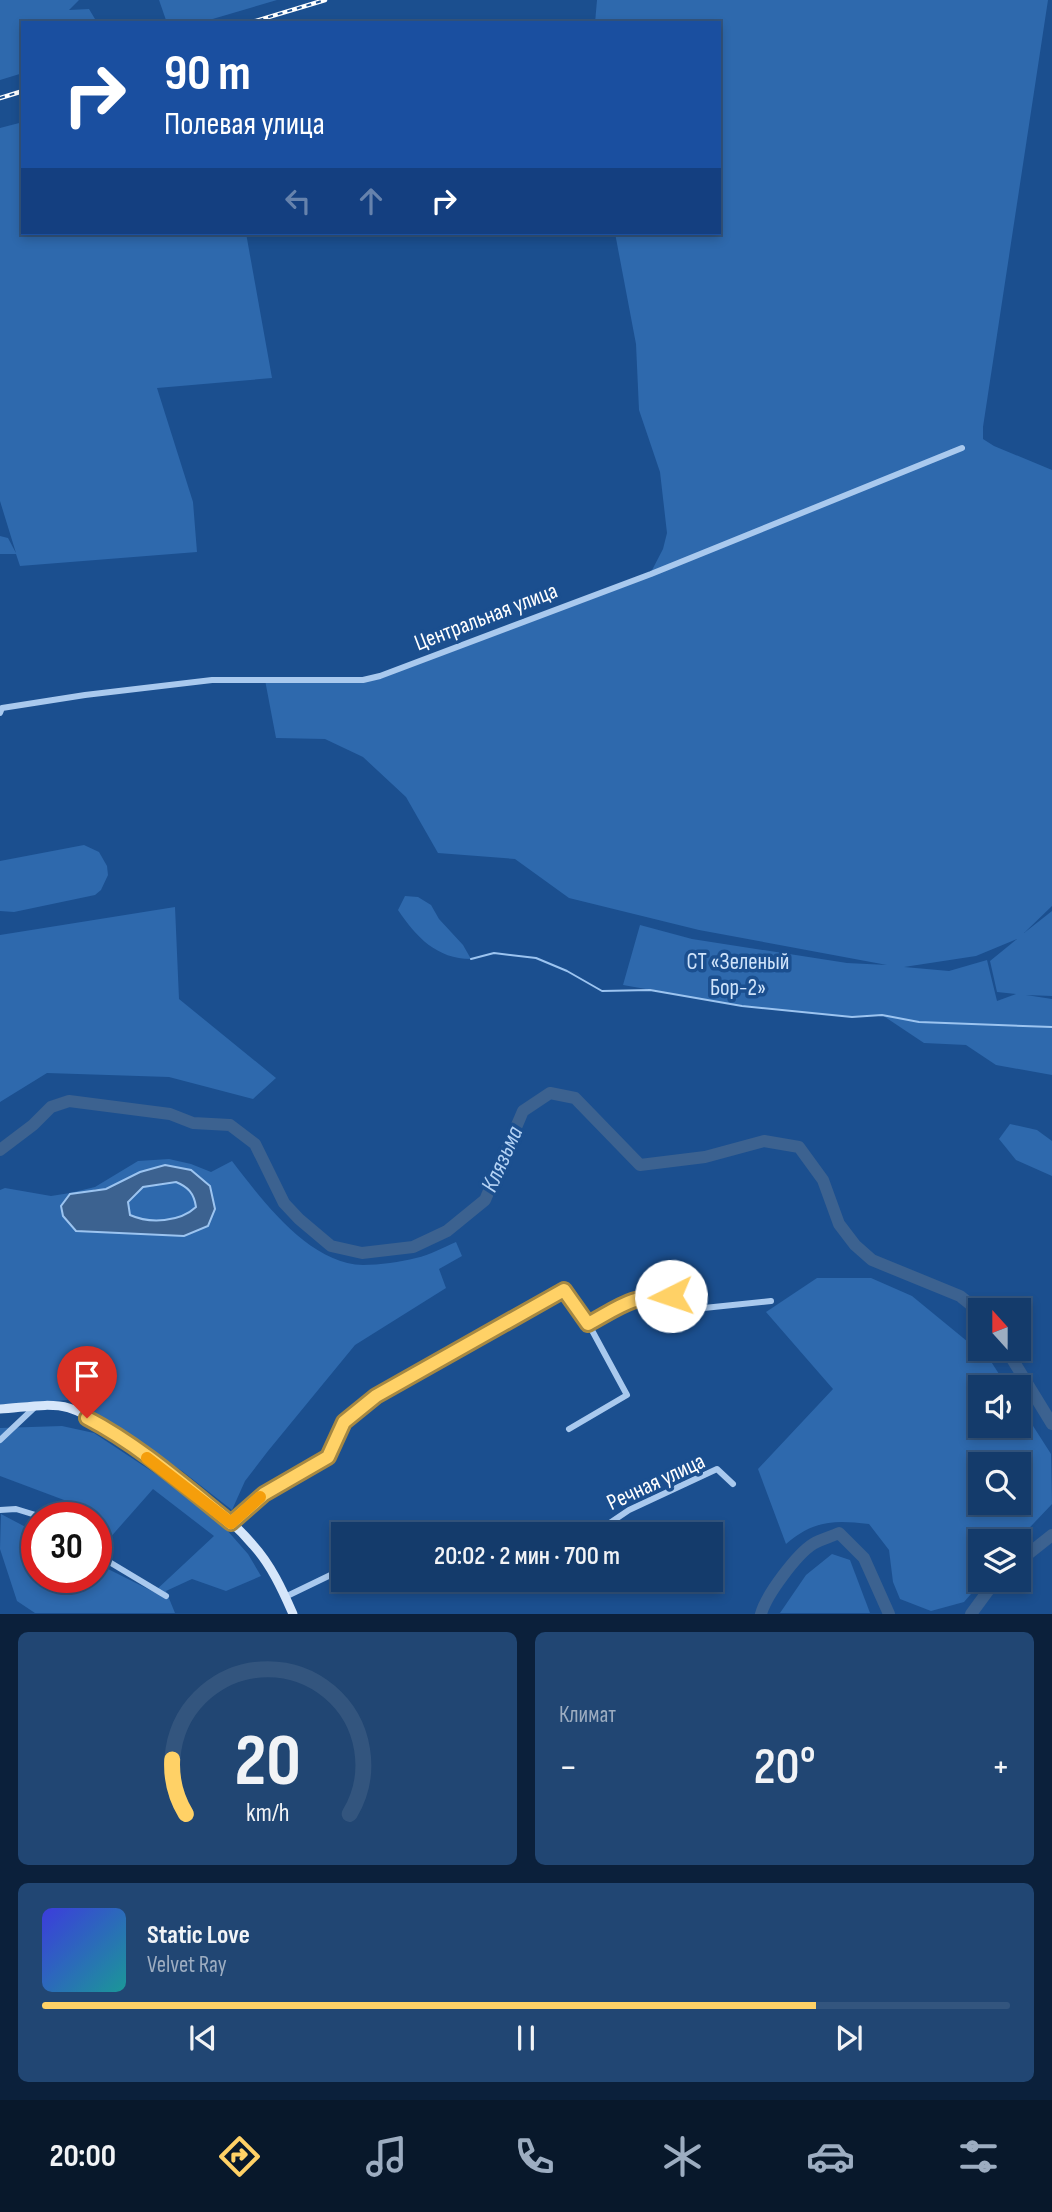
<!DOCTYPE html>
<html lang="ru">
<meta charset="utf-8">
<style>
body{margin:0;font-family:"Sofia Sans Condensed",sans-serif;background:#214673;color:#f1f3f6;height:100vh;display:flex;flex-direction:column;font-size:26px;white-space:nowrap}
*{box-sizing:border-box;margin:0}
p{font-size:23px;color:#9dadc1}
.icon{flex:none;width:38px;height:38px;fill:none;stroke:currentColor;stroke-width:2;stroke-linecap:round;stroke-linejoin:round}
.map{position:relative;height:1614px;overflow:hidden}
.sheet{display:flex;flex-direction:column;gap:18px;padding:18px;background:#0b203b;flex:1}
.sheet>*{flex:none}
.top-card{position:absolute;left:21px;top:21px;width:700px;height:214px;border-radius:0px;box-shadow:0 4px 10px #0003,0 0 0 2px #33557e;background:#1a4fa0;color:#fff;overflow:hidden}
.needle{width:46px;rotate:339deg}
.fabs{position:absolute;left:968px;top:1298px;display:grid;gap:14px}
.fabs a{display:grid;place-items:center;width:63px;height:63px;border-radius:0px;background:#143b6b;box-shadow:0 4px 10px #0003,0 0 0 2px #33557e;font-size:35px}
.speed{position:absolute;left:21px;top:1502px;display:flex;gap:14px;font-size:35px;font-weight:700;text-align:center}
.speed>*{display:grid;place-content:center;width:91px;height:91px;border-radius:50%;background:#143b6b;box-shadow:0 4px 10px #0003,0 0 0 2px #33557e;line-height:1}
.speed .limit{border:10px solid #d22;background:#fff;color:#111}
.pin{position:absolute;display:grid;place-items:center;width:60px;height:60px;color:#fff;margin:-72px -30px;border-radius:50% 50% 50% 0;rotate:-45deg;box-shadow:0 0 7px #0007}
.pin .icon{rotate:45deg}
.me{position:absolute;width:77px;margin:-38px;rotate:266deg;stroke-linejoin:round;filter:drop-shadow(0 0 5px #0008)}
.turn{display:flex;align-items:center;gap:24px;height:147px;padding:0 28px;font-size:32px}
.turn .icon{width:91px;height:91px;stroke-width:2.5}
.turn b{display:block;font-size:49px;line-height:60px}
.lanes{display:flex;align-items:center;height:66px;padding:0 28px;background:#0003;justify-content:center;gap:35px;direction:ltr}
.lanes .off{opacity:.35}
.big{font-size:52px;font-weight:600;line-height:1.1}
.sheet .widget{flex:1;display:flex;flex-direction:column;justify-content:center;gap:10px;min-width:0;padding:0 24px;border-radius:10px;background:#214673}
.sheet .dial{align-items:center;gap:0}
.dial svg{height:182px;overflow:visible;fill:none;stroke:#33557e;stroke-width:7;stroke-linecap:round;text-anchor:middle}
.dial text{fill:#f1f3f6;stroke:none}
.song{display:flex;align-items:center;gap:21px}
.cover{width:84px;height:84px;border-radius:10px;background:linear-gradient(135deg,hsl(240 70% 55%),hsl(180 70% 35%))}
.played{height:7px;border-radius:4px;background:linear-gradient(90deg,#ffd166 80%,#33557e 80%)}
.keys{display:flex;justify-content:space-around;direction:ltr}
.heat{display:flex;justify-content:space-between;align-items:center;font-size:38px;direction:ltr}
.sheet .tiles{flex:1;display:grid;gap:18px;grid-template-columns:1fr 1fr}
.widget:last-child{grid-column:span 2}
.trip{position:absolute;left:331px;top:1522px;width:392px;height:70px;border-radius:0px;background:#143b6b;box-shadow:0 4px 10px #0003,0 0 0 2px #33557e;font-weight:600;line-height:70px;text-align:center}
.tabs{display:flex;height:112px;justify-content:space-around;align-items:center;background:#08182b;color:#9dadc1}
.tabs .icon{width:49px;height:49px}
.tabs .current{color:#ffd166}
.tabs b{font-size:32px;color:#f1f3f6}
.map>svg:first-child{display:block}
.green{fill:#2e69ad;fill-rule:evenodd}
.water{fill:#3c6290;stroke:#9cc4f0;stroke-width:2;fill-rule:evenodd}
.lines{fill:none;stroke-linecap:round;stroke-linejoin:round}
.stream{stroke:#9cc4f0;stroke-width:2}
.river{stroke:#3c6290;stroke-width:12}
.minor{stroke:#a9c9ee;stroke-width:6}
.secondary{stroke:#d6e6fa;stroke-width:9}
.rail-casing{stroke:#fff;stroke-width:4.5}
.rail{stroke:#1b4f8f;stroke-width:2;stroke-dasharray:5;stroke-linecap:butt}
.route-casing{stroke:#a68842;stroke-width:18}
.route{stroke:#ffd166;stroke-width:12}
.slow{stroke:#f59e0b;stroke-width:12}
.labels{text-anchor:middle;dominant-baseline:central;stroke-width:7;stroke-linejoin:round;paint-order:stroke}
.street-label{font-size:23px;fill:#fff;stroke:#1b4f8f}
.park-label{font-size:23px;fill:#cfe3fa;stroke:#1b4f8f}
.water-label{font-size:24px;font-style:italic;fill:#b5d3f5;stroke:#1b4f8f}
</style>
<div class="map">
<svg width="1052" height="1614" viewBox="0 0 1052 1614">
<rect width="100%" height="100%" fill="#1b4f8f"/>
<!-- green -->
<g class="green">
<path d="M0,0H79L69,10L89,9L95,19L91,23H23V73L0,80Z"/>
<path d="M159,0H277L199,23H167Z"/>
<path d="M597,0H1048L983,427V439L994,446L1052,470V906L1024,933L1052,911V996L1026,995L1052,999V1075L996,1065L966,1045L924,1043L882,1015L852,1017L742,1006L623,985L640,925L692,939L847,963L887,965L699,930L569,898L515,859L438,853L406,797L363,757L325,739L276,738L265,680H363L650,574L663,549L667,533L660,472L639,410L636,344L615,233H719V23H595ZM1017,939L990,961L997,992L1016,994L997,1001L987,960L949,971L904,967L976,956Z"/>
<path d="M23,122V233H246L272,378L157,388L193,502L197,552L20,566L16,554H0V536L8,538L16,553L0,501V128Z"/>
<path d="M84,845L99,852L107,866L108,875L101,890L95,895L14,912L0,911V861Z"/>
<path d="M405,896L418,897L431,905L439,919L463,945L471,959C437,959 416,937 398,910Z"/>
<path d="M175,907L179,999L276,1078L253,1099L169,1077L47,1073L0,1102V935Z"/>
<path d="M1010,1124L1037,1130L1052,1141V1176L1016,1160L999,1139Z"/>
<path d="M169,1159L191,1164L211,1172L232,1161C262,1200 309,1264 363,1265C380,1265 400,1262 416,1258C430,1255 444,1247 456,1242L462,1256L439,1269L446,1288L355,1345L268,1451L245,1481L232,1510L182,1471L102,1418L68,1400L0,1405V1190L5,1188L51,1196L70,1193L95,1187L138,1161ZM165,1165L191,1170L208,1226L63,1216L95,1189H106L140,1172Z"/>
<path d="M176,1182C188,1187 194,1193 196,1207C179,1222 150,1224 130,1215L128,1202L142,1187Z"/>
<path d="M817,1278H871L912,1296L990,1360L1008,1388H980V1426H1018L1019,1404L1051,1454L1052,1504L1016,1542H980V1580H983L964,1602L931,1611L900,1599L893,1582L889,1550L869,1524C834,1520 814,1520 786,1544L758,1469L833,1389L766,1312ZM980,1465H1018V1503H980Z"/>
<path d="M62,1426L94,1433L171,1484L226,1529L248,1554L261,1576L226,1591L192,1579L166,1591L175,1613H35L17,1601L0,1549L1,1514L37,1533V1577H96V1563L154,1592L214,1536L153,1489L108,1540L96,1529V1517H83L64,1500L0,1476V1428Z"/>
<path d="M832,1554L850,1560L870,1613H780L806,1575Z"/>
</g>
<!-- water -->
<path class="water" d="M165,1165L191,1170L210,1186L215,1209L208,1226L184,1236L76,1231L63,1216L61,1206L70,1194L106,1189L140,1172ZM176,1182C188,1187 194,1193 196,1207C180,1222 150,1224 130,1215L128,1202L143,1187Z"/>
<g class="lines">
<!-- stream -->
<path class="stream" d="M471,959L494,953L536,958L567,971L602,991L650,990L742,1006L852,1017L882,1015L919,1022L1052,1027"/>
<!-- river -->
<g class="river">
<path d="M0,1150L33,1125L51,1107L69,1101L170,1114L193,1123L230,1125L255,1144L284,1203L299,1219L331,1246L362,1253L413,1247L447,1231L485,1200L523,1111L550,1093L575,1098L640,1165L705,1157L764,1141L799,1147L823,1180L839,1224L855,1245L872,1260L960,1296L980,1312"/>
<path d="M1006,1349L1052,1424"/>
<path d="M1018,1562L1052,1535"/>
<path d="M761,1614C766,1595 797,1554 813,1544C821,1539 831,1537 839,1533L864,1558L889,1614"/>
<path d="M971,1614L996,1580"/>
</g>
<!-- minor -->
<g class="minor">
<path d="M0,713L2,708L85,695L212,680H363L380,676L651,574L962,448"/>
<path d="M569,1429L627,1395L588,1323"/>
<path d="M0,1440L35,1407"/>
<path d="M0,1510L16,1509L42,1517"/>
<path d="M231,1523L264,1494L328,1457L343,1422L376,1396L564,1290L588,1323L632,1300L647,1296L695,1297L704,1308L771,1301"/>
<path d="M413,1535L437,1523L457,1535"/>
<path d="M592,1535L629,1510L717,1469L733,1484"/>
<path d="M96,1554L166,1596"/>
<path d="M285,1597L343,1569"/>
</g>
<!-- secondary -->
<path class="secondary" d="M0,1409C22,1408 48,1402 69,1408C94,1416 117,1436 137,1451C176,1479 221,1507 253,1545C271,1565 282,1589 293,1614"/>
<!-- rail casing -->
<g class="rail-casing">
<g id="rail">
<path d="M249,23L325,0"/>
<path d="M0,98L23,91"/>
</g>
</g>
<!-- rail -->
<use href="#rail" class="rail"/>
</g>
<g class="lines">
<!-- route casing -->
<g class="route-casing">
<path id="route" d="M87,1418C139,1445 185,1486 231,1523L264,1494L328,1457L344,1422L376,1396L564,1290L588,1324C621,1306 632,1295 671,1296"/>
</g>
<!-- route -->
<use href="#route" class="route"/>
<!-- slow -->
<path class="slow" d="M147,1458L231,1523L260,1497"/>
</g>
<g class="labels">
<!-- street labels -->
<g class="street-label">
<text transform="translate(486 617) rotate(-21)">Центральная улица</text>
<text transform="translate(656 1482) rotate(-25)">Речная улица</text>
</g>
<!-- park labels -->
<g class="park-label">
<text x="738" y="962">СТ «Зеленый<tspan x="738" dy="26">Бор-2»</tspan></text>
</g>
<!-- water labels -->
<g class="water-label">
<text transform="translate(502 1159) rotate(-66)">Клязьма</text>
</g>
</g>
</svg>
<div class="fabs">
<a><svg class="needle" viewBox="-14 -14 28 28"><path d="M0-13l5 13h-10z" fill="#e53935"/><path d="M0 13l5-13h-10z" fill="#9dadc1"/></svg></a>
<a><svg class="icon" aria-label="sound" viewBox="0 0 24 24"><path d="M4 9h4l5-4v14l-5-4H4zM17 9q2 3 0 6"/></svg></a>
<a><svg class="icon" aria-label="search" viewBox="0 0 24 24"><circle cx="10" cy="10" r="6"/><path d="M15 15l6 6"/></svg></a>
<a><svg class="icon" aria-label="layers" viewBox="0 0 24 24"><path d="M12 4l9 5-9 5-9-5zM3 14l9 5 9-5"/></svg></a>
</div>
<div class="speed"><div class="limit">30</div></div>
<div class="pin" style="left:87px;top:1418px;background:#d93025"><svg class="icon" aria-label="arrive" viewBox="0 0 24 24"><path d="M6 21V4h12l-3 4 3 4H6"/></svg></div>
<svg class="me" style="left:671px;top:1296px" viewBox="-20 -20 40 40"><circle r="19" fill="#fff"/><path d="M0-13L10 11 0 6-10 11z" fill="#ffd166"/></svg>
<div class="trip">20:02 · 2 мин · 700 m</div>
<div class="top-card">
<div class="turn"><svg class="icon" aria-label="right" viewBox="0 0 24 24"><path d="M7 20v-9h11M14 6l5 5-5 5"/></svg><div><b>90 m</b>Полевая улица</div></div>
<div class="lanes"><svg class="icon off" aria-label="left" viewBox="0 0 24 24"><path d="M17 20v-9H6M10 6l-5 5 5 5"/></svg><svg class="icon off" aria-label="ahead" viewBox="0 0 24 24"><path d="M12 20V5M6 11l6-6 6 6"/></svg><svg class="icon" aria-label="right" viewBox="0 0 24 24"><path d="M7 20v-9h11M14 6l5 5-5 5"/></svg></div>
</div>
</div>
<section class="sheet">
<div class="tiles">
<div class="widget dial"><svg viewBox="0 0 100 80">
<path d="M14 69A42 42 0 1 1 86 69"/>
<path d="M14 69A42 42 0 0 1 8 45" stroke="#ffd166"/>
<text x="50" y="56" font-size="32" font-weight="700">20</text>
<text x="50" y="72" font-size="11">km/h</text>
</svg></div>
<div class="widget"><p>Климат</p>
<div class="heat"><a>−</a><b class="big">20°</b><a>+</a></div>
</div>
<div class="widget">
<div class="song"><i class="cover"></i><div><b>Static Love</b><p>Velvet Ray</p></div></div>
<div class="played"></div>
<div class="keys"><svg class="icon" aria-label="previous" viewBox="0 0 24 24"><path d="M18 5L8 12l10 7zM5 5v14"/></svg><svg class="icon" aria-label="pause" viewBox="0 0 24 24"><path d="M8 5v14M16 5v14"/></svg><svg class="icon" aria-label="next" viewBox="0 0 24 24"><path d="M6 5l10 7-10 7zM19 5v14"/></svg></div>
</div>
</div>
</section>
<nav class="tabs">
<b>20:00</b>
<svg class="icon current" aria-label="directions" viewBox="0 0 24 24"><path d="M12 3l9 9-9 9-9-9zM9 14v-3h6M13 9l2 2-2 2"/></svg>
<svg class="icon" aria-label="music" viewBox="0 0 24 24"><path d="M9 18V5l10-2v13"/><circle cx="6" cy="18" r="3"/><circle cx="16" cy="16" r="3"/></svg>
<svg class="icon" aria-label="phone" viewBox="0 0 24 24"><path d="M5 4h4l2 5-3 2q2 4 5 5l2-3 5 2v4C11 20 4 13 5 4z"/></svg>
<svg class="icon" aria-label="climate" viewBox="0 0 24 24"><path d="M12 3v18M4 7l16 10M4 17L20 7"/></svg>
<svg class="icon" aria-label="car" viewBox="0 0 24 24"><path d="M5 17H2v-5l4-1 3-4h7l3 4 3 1v5h-3M9 17h6M6 11h13"/><circle cx="7" cy="17" r="2"/><circle cx="17" cy="17" r="2"/></svg>
<svg class="icon" aria-label="filters" viewBox="0 0 24 24"><path d="M4 7h16M4 17h16"/><circle cx="9" cy="7" r="2"/><circle cx="15" cy="17" r="2"/></svg>
</nav>
